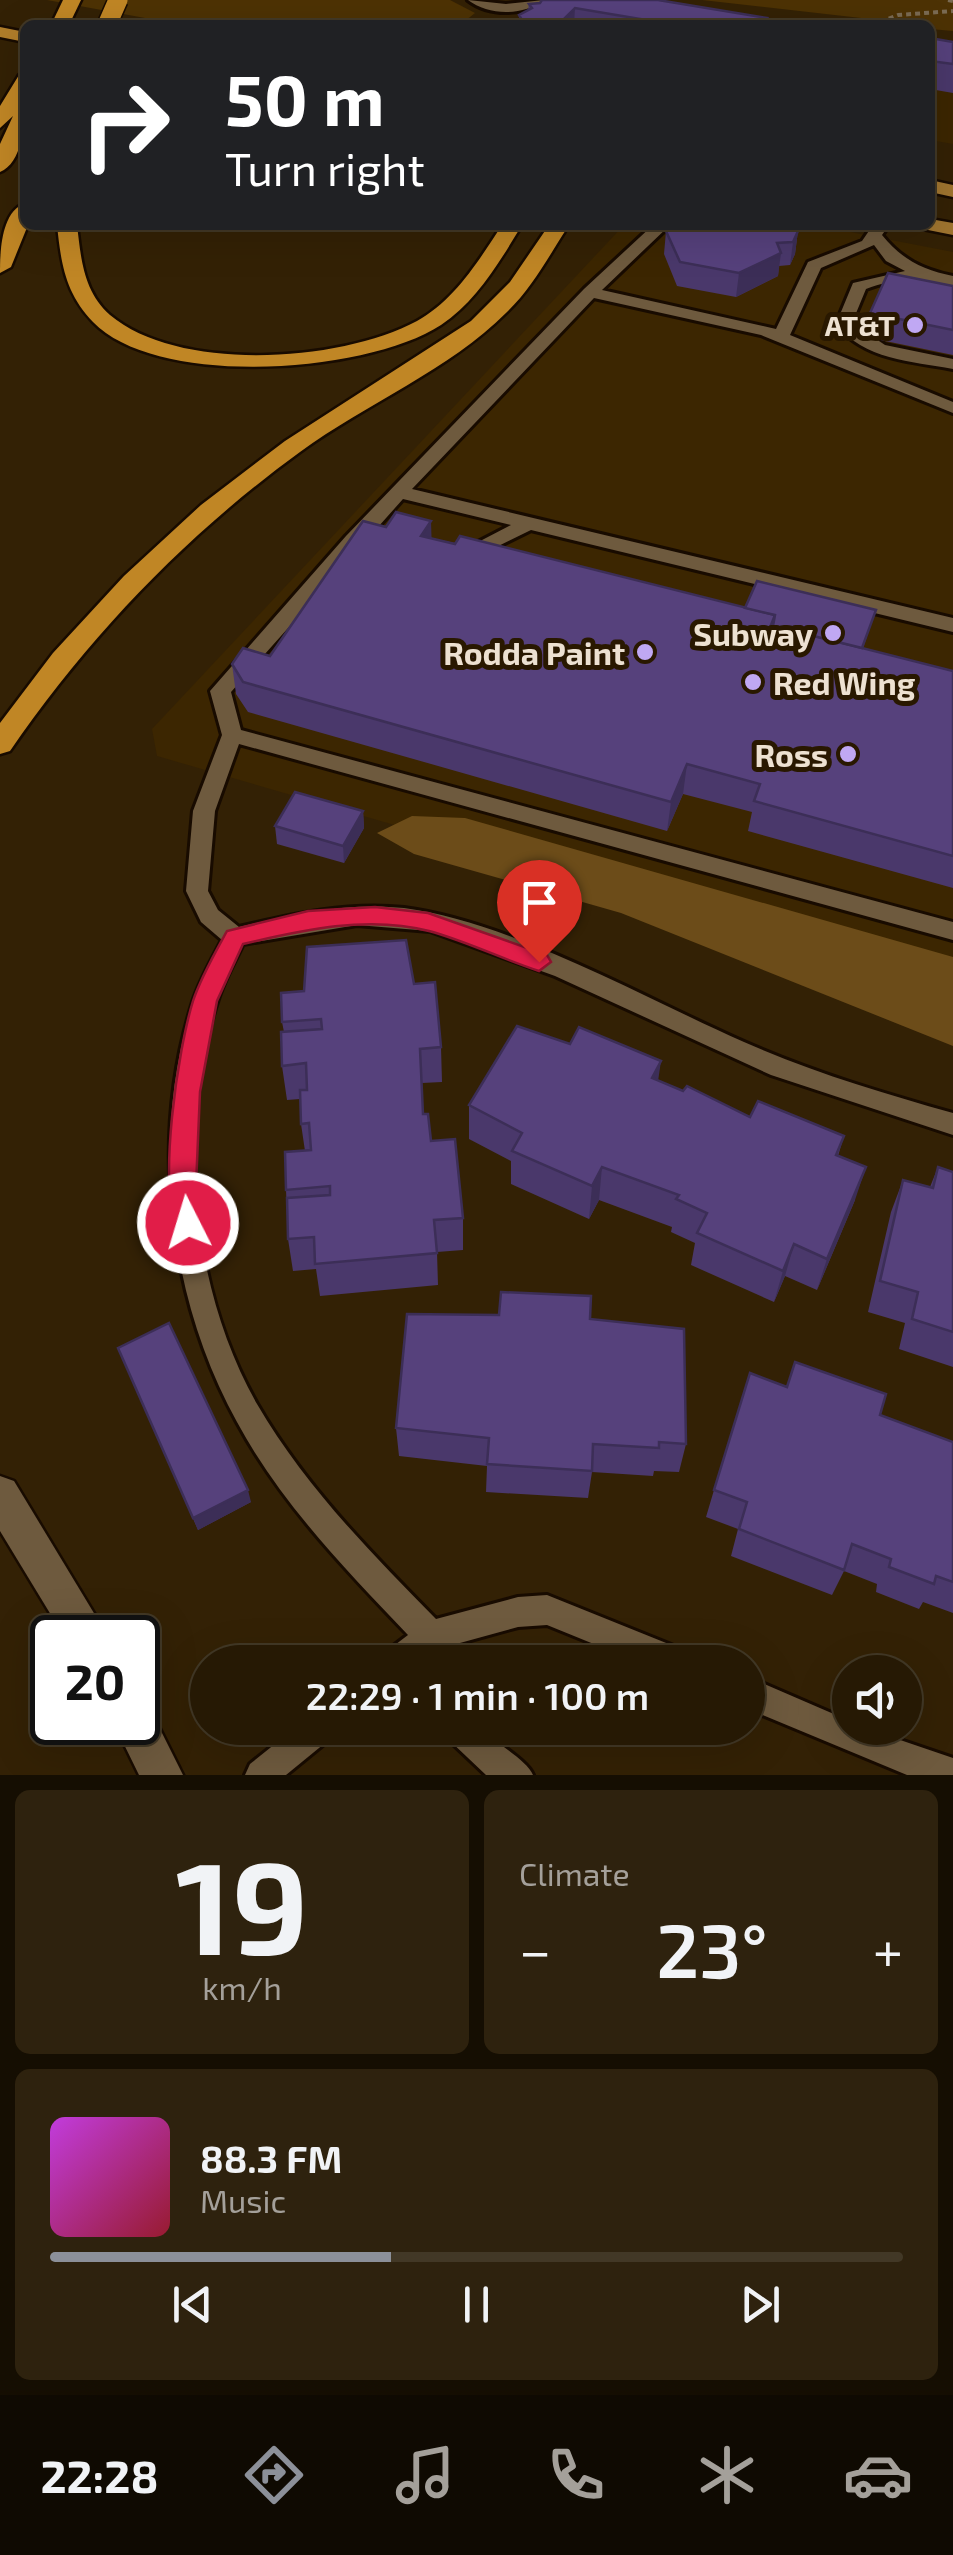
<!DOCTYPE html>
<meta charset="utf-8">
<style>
body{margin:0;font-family:"Exo 2",sans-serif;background:#2e220e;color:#f1f3f6;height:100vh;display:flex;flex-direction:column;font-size:38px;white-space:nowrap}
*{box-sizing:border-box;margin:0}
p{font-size:32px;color:#a4a09a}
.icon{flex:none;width:55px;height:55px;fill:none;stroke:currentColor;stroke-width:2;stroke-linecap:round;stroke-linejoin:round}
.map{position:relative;height:1775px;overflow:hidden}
.sheet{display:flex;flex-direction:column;gap:15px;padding:15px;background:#150e02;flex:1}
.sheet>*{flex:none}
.guide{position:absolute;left:20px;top:20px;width:915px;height:210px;border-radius:15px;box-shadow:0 10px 40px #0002,0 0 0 2px #423826;background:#202124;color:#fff;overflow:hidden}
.buttons{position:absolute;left:832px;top:1655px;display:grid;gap:20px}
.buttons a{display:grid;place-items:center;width:90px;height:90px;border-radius:50%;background:#261904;box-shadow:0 10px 40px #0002,0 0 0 2px #423826;font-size:50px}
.speed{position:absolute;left:30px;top:1615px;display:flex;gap:20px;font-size:50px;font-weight:700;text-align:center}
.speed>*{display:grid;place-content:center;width:130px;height:130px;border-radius:50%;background:#261904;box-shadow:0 10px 40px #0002,0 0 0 2px #423826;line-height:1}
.speed .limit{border:5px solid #111;border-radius:15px;background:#fff;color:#111}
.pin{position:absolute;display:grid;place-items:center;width:85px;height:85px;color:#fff;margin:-102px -42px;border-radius:50% 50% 50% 0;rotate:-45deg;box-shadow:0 0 10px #0007}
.pin .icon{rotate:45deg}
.me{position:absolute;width:110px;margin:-55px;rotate:355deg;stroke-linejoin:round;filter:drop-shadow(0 0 8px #0008)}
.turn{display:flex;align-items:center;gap:35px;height:210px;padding:0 40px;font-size:45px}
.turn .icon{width:130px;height:130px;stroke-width:2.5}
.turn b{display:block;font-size:70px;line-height:85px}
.big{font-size:75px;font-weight:600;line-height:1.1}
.sheet .widget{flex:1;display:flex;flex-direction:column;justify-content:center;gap:15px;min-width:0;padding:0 35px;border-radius:15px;background:#2e220e}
.sheet .dial{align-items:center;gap:0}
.dial b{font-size:130px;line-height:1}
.song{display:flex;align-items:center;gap:30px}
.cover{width:120px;height:120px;border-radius:15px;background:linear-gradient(135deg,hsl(290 70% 55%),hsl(350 70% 35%))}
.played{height:10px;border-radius:5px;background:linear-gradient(90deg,#8c9099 40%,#423826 40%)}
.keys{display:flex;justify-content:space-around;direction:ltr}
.heat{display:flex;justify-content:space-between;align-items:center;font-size:55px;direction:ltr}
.sheet .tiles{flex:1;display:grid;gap:15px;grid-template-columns:1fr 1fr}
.widget:last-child{grid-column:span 2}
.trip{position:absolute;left:190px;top:1645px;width:575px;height:100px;border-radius:50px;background:#261904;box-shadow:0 10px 40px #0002,0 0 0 2px #423826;font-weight:600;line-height:100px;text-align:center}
.tabs{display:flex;height:160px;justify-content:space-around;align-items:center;background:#0f0a02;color:#a4a09a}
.tabs .icon{width:70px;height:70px}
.tabs .selected{color:#8c9099}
.tabs b{font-size:45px;color:#f1f3f6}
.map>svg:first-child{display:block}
.built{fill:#3c2601}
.green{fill:#4d3204}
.forest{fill:#6c4c19}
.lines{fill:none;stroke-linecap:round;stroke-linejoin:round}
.service-casing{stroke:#180b00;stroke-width:6}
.tertiary-casing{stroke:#180b00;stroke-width:5}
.primary-casing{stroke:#180b00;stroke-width:5}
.trunk-casing{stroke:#180b00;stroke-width:5}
.motorway-casing{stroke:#180b00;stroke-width:5}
.path{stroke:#7a6a52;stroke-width:4;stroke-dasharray:5 4;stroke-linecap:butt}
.service{fill:#6e5a3e;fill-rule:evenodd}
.tertiary{fill:#6e5a3e;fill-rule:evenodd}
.primary{fill:#9f742f;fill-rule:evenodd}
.trunk{fill:#b07d2a;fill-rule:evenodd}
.motorway{fill:#c08625;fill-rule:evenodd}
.motorway-bridge-casing{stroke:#180b00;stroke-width:22;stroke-linecap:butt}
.motorway-bridge{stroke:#c08625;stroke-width:19}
.wall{fill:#4a386b}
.shaded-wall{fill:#3c2e57}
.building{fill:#56417c;stroke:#3c2e57;stroke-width:2.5}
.route{fill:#e11d48;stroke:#92132f;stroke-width:2.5}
.poi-dot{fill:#c0a8f3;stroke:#291800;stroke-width:4}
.labels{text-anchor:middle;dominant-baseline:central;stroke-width:10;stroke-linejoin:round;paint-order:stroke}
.far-poi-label{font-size:28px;font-weight:bold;fill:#ede1d1;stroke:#291800;text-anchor:end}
.poi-label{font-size:32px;font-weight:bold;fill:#ede1d1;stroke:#291800;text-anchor:end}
</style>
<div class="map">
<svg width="953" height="1775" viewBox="0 0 953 1775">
<rect width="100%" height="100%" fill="#332105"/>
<!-- built -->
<g class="built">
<path d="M930,49L953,51V144L930,140Z"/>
<path d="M624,225H814L953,252V987L157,756L152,729Z"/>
</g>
<!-- green -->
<g class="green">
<path d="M47,0H450L475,13L460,25H183Z"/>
<path d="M702,0H953V31L930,29V25H882L861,18Z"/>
</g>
<!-- forest -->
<path class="forest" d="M412,816L465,818L953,957V1046L621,913L414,854L377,833Z"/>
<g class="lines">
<!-- service casing -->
<g class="service-casing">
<g id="service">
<path d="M468,0L506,4L544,0C523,16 489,16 468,0Z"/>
<path d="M653,225H670L602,290L776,329L808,262L862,241L873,225H889L882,235C901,259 923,270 953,276V286C923,280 895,277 866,289L852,323L885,345L953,359V369C911,361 864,360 836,324L853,283L905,271L886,261L874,245L821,268L790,335L953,402V413L761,335L594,298L412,489L953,618V632L531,530L466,562L457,556L459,552L511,525L403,499L231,692L241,730L953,922V940L239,744L215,811L208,891L218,910L239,927C293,914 349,902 404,908C512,922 644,998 744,1042C812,1072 882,1093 953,1113V1135L771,1075L555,976L430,931L357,925L243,944C234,962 224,980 218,999C176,1126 191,1288 257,1404C304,1485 371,1553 436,1619L518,1597L547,1595L686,1651L690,1662H638L547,1625L518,1627L449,1646L452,1662H383L387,1651L408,1635C346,1570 280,1502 237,1422C168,1297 150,1138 193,1002C200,980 212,960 222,940L201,922L186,891L193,811L222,735L210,691L346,536L584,289Z"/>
<path d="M748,1677L850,1721V1728H865L953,1758V1775H907L748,1709Z"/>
<path d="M295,1728H335L330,1739L286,1775H245L250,1764Z"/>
<path d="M443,1728H481C495,1743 527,1760 533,1775H486L448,1739Z"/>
</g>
</g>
<!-- tertiary casing -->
<g class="tertiary-casing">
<g id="tertiary">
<path d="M0,1476L14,1481L109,1638H65L0,1531Z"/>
<path d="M138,1702L149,1707L183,1775H139L113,1722H138Z"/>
</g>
</g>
<!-- primary casing -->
<g class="primary-casing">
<g id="primary">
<path d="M930,180L953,185V197L930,192Z"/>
<path d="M930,219L953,223V235L923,229L920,225H930Z"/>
</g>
</g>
<!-- trunk casing -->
<g class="trunk-casing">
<path id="trunk" d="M0,27L25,32V42L0,37Z"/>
</g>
<!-- motorway casing -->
<g class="motorway-casing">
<g id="motorway">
<path d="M63,0H81L69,25H51Z"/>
<path d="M25,74V95L19,106L25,104C25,125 22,163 0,172V144L13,116L0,128V106L19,75Z"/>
<path d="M25,203L28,225L11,267L0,273C0,251 1,212 25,203Z"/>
<path d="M57,225H77C81,258 83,291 110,315C179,373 341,362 417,321C455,300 479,260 502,225H522C500,261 477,301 441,325C368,373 158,389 93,322C65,293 61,263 57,225Z"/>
<path d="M549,225H569C550,254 533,287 507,312C448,371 367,403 300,452C186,535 90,635 10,751L0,754V723L53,653L124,576L201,505L285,441L471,321L510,282Z"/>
</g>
</g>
<!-- path -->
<g class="path">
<path d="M948,0L953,1"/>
<path d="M872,25L898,15L953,11"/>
</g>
<!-- service -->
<use href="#service" class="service"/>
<!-- tertiary -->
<use href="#tertiary" class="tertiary"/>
<!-- primary -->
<use href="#primary" class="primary"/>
<!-- trunk -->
<use href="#trunk" class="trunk"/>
<!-- motorway -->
<use href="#motorway" class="motorway"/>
<!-- motorway-bridge casing -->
<g class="motorway-bridge-casing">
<path id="motorway-bridge" d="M107,25L118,0"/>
</g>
<!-- motorway-bridge -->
<use href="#motorway-bridge" class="motorway-bridge"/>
</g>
<!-- wall -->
<g class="wall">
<path d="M529,4L767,22L776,23V25H514V21L519,20V15L528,10Z"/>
<path d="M930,38L953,42V93L930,89Z"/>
<path d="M666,231H798L795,254L790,265L779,266L778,276L736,297L677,286L664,254Z"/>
<path d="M953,286V355L866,337L870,313Z"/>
<path d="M386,527L432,538L745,608L876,610L863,648L953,671V888L748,831L752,812L683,794L667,831L248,712L236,694L232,664L270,656Z"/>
<path d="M363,811L364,828L344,863L277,844L275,826Z"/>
<path d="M414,984L441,1047L442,1082L422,1083L423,1114L431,1141L463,1218V1250L437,1252L438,1285L320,1296L316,1269L293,1271L288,1239L286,1190L305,1151L301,1124L300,1099L287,1100L282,1066L284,1032L282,1022Z"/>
<path d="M658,1081L750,1117L844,1136L838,1156L855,1200L817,1290L785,1276L774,1302L691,1265L695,1243L671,1232L672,1227L599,1200L589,1219L511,1184V1161L469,1139V1105Z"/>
<path d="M938,1167L953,1172V1367L899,1349L905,1323L868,1312L891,1212L903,1180L930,1187Z"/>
<path d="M590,1319L686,1444L679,1472L654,1471L653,1476L592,1472L588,1498L486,1492L487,1466L399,1456L396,1428Z"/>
<path d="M118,1348L251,1502L198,1530Z"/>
<path d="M795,1362L880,1415L953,1442V1613L923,1602L919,1609L876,1592L877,1584L844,1571L832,1595L731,1556L738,1529L706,1517L714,1490L787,1387Z"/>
</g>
<!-- shaded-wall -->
<g class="shaded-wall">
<path d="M575,8L574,25H558Z"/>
<path d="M798,231L795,254L790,265L793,242Z"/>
<path d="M781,253L778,276L736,297L739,273Z"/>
<path d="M431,521L432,551L421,536Z"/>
<path d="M687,764L683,794L667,831L671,802Z"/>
<path d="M363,811L364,828L344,863L343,846Z"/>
<path d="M661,1061L656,1095L652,1078Z"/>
<path d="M602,1167L599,1200L589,1219L592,1186Z"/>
<path d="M866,1167L855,1200L817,1290L827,1259Z"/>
<path d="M794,1244L785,1276L774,1302L783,1271Z"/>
<path d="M248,1490L251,1502L198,1530L193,1518Z"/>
</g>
<!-- building -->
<g class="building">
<path d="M542,0H658L767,18L765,21L776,23L775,25H676L575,8L558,25H517L514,21L522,20L519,15L532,8L529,4L540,3Z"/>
<path d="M828,21L851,25H826Z"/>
<path d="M930,38L953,42V64L930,61Z"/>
<path d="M678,225H788L798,231L793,242L777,243L781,253L739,273L680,262L666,231Z"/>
<path d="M888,273L953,286V330L870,313Z"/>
<path d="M396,512L431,521L421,536L455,544L460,536L775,615L771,625L953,671V856L754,801L760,784L687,764L671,802L243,682L232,664L243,648L270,656L363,521L386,527Z"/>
<path d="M757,581L876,610L862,648L773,626L775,615L745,608Z"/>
<path d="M295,792L363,811L343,846L275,826Z"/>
<path d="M406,940L414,984L435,982L441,1047L420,1049L423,1114H428L431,1141L455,1139L463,1218L434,1220L437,1253L315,1264L314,1237L288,1239L287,1198L330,1195V1186L286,1190L285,1152L311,1150L309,1123L301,1124L300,1090H307L306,1063L282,1066L281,1032L322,1029L321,1019L282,1022L281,993L304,991L307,947Z"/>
<path d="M517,1026L570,1044L579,1027L661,1061L652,1078L683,1091L687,1086L750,1117L758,1101L844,1136L836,1155L866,1167L827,1259L794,1244L783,1271L697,1233L707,1213L676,1199L679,1195L602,1167L592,1186L512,1151L522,1133L469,1105Z"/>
<path d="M938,1167L953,1172V1332L912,1319L918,1292L880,1281L903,1180L933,1188Z"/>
<path d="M501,1292L591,1296L590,1319L684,1329L686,1444L659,1442V1448L593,1444L592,1471L487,1464L489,1438L396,1428L407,1314L499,1315Z"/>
<path d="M169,1323L248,1490L193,1518L118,1348Z"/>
<path d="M795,1362L886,1394L880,1415L953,1442V1582L936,1576L934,1584L889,1567L891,1559L852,1544L844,1570L739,1529L747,1502L714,1490L750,1373L787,1387Z"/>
</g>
<!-- route -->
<path class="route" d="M375,907L428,913L547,955L551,962L539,971C502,959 466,941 429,931C368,915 302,930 243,944L217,1001L200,1092L196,1186L201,1223L197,1231L188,1235L178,1231C157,1186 178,1049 193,1001C201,977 215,953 227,931L308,911Z"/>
<!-- markers -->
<g class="poi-dot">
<circle cx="915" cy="325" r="10"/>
<circle cx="833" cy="633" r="10"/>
<circle cx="645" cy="652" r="10"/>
<circle cx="753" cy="682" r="10"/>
<circle cx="848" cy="754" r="10"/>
</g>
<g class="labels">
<!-- far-poi labels -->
<g class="far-poi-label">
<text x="895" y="325">AT&amp;T</text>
</g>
<!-- poi labels -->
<g class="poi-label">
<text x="813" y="633">Subway</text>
<text x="625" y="652">Rodda Paint</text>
<text x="773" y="682" text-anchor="start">Red Wing</text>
<text x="828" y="754">Ross</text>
</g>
</g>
</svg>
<div class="buttons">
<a><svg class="icon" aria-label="sound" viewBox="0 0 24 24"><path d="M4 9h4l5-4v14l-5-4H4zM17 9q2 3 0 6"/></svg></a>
</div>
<div class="speed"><div class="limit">20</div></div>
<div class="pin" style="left:539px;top:962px;background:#d93025"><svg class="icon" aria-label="arrive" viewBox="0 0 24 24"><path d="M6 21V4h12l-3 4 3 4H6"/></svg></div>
<svg class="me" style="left:188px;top:1223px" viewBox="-20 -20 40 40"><circle r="17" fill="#e11d48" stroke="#fff" stroke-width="3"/><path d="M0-11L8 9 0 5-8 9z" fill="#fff"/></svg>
<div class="trip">22:29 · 1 min · 100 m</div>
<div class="guide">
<div class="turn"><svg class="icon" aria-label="right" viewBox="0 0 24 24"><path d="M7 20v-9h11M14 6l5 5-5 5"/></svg><div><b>50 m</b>Turn right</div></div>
</div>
</div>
<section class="sheet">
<div class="tiles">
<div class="widget dial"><b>19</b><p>km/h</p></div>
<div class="widget"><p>Climate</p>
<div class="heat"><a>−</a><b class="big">23°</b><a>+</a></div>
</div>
<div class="widget">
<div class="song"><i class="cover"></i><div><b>88.3 FM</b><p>Music</p></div></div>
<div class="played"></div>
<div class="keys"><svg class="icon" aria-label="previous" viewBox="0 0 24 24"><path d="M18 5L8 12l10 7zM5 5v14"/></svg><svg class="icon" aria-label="pause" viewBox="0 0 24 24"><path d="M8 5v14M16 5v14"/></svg><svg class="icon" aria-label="next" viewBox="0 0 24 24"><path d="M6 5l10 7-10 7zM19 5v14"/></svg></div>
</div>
</div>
</section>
<nav class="tabs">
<b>22:28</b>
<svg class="icon selected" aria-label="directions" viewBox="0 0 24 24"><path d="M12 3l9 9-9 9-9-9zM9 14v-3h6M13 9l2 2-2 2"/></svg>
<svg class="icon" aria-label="music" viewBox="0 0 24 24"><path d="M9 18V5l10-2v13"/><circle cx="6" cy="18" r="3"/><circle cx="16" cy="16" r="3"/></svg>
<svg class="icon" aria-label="phone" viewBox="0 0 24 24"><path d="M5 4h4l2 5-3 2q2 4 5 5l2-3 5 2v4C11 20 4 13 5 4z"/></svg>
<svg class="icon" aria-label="climate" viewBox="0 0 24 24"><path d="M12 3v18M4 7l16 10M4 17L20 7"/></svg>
<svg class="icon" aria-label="car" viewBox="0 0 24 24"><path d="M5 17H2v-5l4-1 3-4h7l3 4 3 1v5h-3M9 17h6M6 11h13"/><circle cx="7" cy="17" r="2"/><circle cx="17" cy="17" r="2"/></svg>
</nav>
